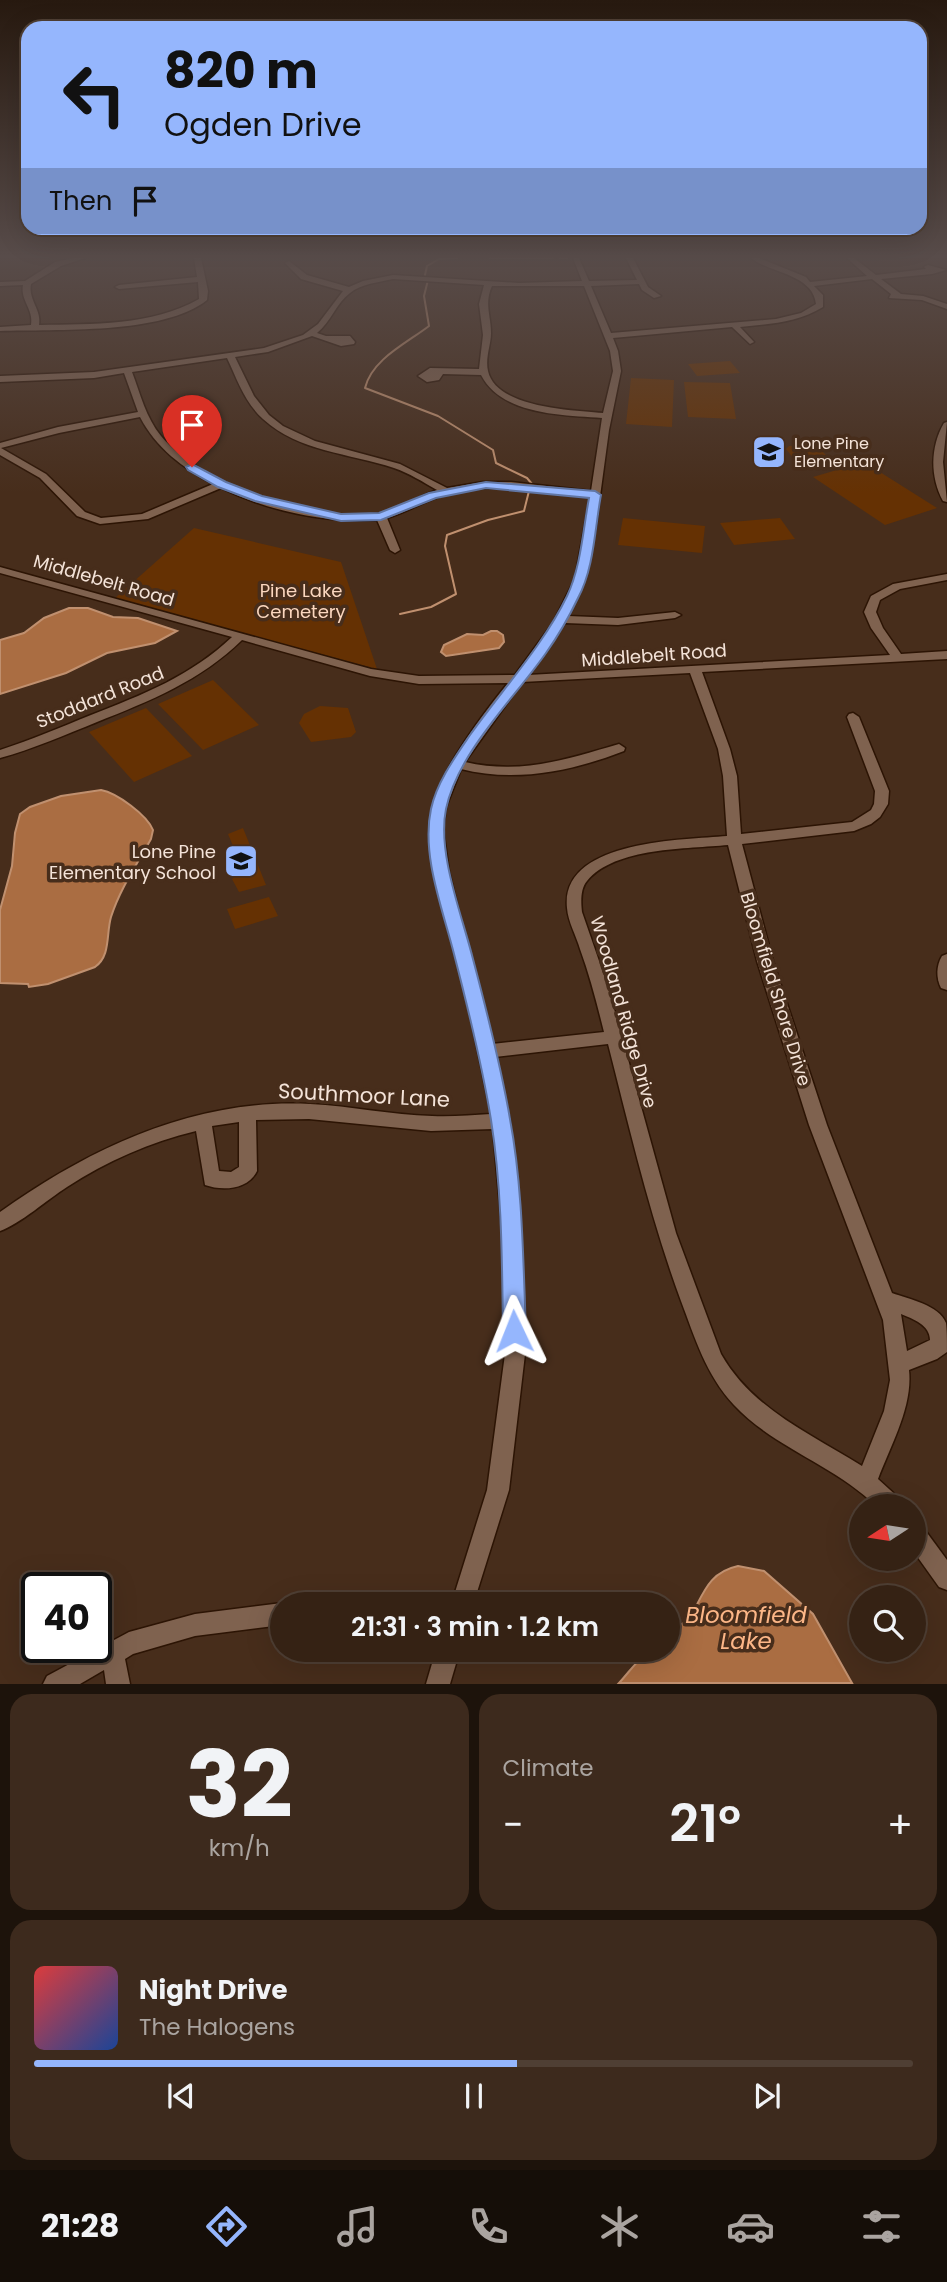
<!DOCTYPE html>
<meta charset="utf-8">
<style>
body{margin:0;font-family:Poppins,sans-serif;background:#3d2a1d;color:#f1f3f6;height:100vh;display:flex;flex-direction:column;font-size:26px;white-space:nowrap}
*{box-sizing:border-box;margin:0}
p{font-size:23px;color:#aaa4a0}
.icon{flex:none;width:38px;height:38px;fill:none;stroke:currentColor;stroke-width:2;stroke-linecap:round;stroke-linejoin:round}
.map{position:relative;height:1684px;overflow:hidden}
.sheet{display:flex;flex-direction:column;gap:10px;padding:10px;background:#1d130b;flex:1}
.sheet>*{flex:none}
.top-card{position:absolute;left:21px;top:21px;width:906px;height:214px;border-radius:21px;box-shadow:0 7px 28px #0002,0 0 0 2px #4f3f34;background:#95b6fd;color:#111;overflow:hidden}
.needle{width:46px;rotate:258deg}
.fabs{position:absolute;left:849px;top:1494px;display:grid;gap:14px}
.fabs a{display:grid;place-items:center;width:77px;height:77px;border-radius:50%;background:#352214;box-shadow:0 7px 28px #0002,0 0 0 2px #4f3f34;font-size:35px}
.speed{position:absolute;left:21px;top:1572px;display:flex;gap:14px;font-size:35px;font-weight:700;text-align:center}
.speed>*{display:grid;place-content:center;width:91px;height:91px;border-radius:50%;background:#352214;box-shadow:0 7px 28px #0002,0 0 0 2px #4f3f34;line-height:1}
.speed .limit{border:4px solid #111;border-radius:10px;background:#fff;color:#111}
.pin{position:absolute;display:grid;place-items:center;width:60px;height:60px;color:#fff;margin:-72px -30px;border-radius:50% 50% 50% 0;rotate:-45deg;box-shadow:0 0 7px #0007}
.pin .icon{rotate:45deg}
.me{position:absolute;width:77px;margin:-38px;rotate:358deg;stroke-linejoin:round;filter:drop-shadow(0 0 5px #0008)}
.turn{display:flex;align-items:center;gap:24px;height:147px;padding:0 28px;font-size:32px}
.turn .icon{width:91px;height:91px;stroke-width:2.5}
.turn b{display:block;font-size:49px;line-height:60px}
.then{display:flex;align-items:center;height:66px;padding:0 28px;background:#0003;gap:14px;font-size:26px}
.big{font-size:52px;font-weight:600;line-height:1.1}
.sheet .tile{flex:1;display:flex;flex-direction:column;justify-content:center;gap:10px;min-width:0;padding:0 24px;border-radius:21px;background:#3d2a1d}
.sheet .dial{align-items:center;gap:0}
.dial b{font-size:91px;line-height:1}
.song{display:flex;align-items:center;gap:21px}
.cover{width:84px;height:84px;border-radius:10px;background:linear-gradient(135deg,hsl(0 70% 55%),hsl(220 70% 35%))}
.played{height:7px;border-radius:4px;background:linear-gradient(90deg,#95b6fd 55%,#4f3f34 55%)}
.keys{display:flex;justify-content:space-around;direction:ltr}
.heat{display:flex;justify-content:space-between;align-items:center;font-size:38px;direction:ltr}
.sheet .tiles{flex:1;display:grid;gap:10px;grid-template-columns:1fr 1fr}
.tile:last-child{grid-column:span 2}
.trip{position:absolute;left:270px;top:1592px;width:410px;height:70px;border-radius:35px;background:#352214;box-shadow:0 7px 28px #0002,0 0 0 2px #4f3f34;font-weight:600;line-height:70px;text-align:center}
.dock{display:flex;height:112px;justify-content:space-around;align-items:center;background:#150e08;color:#aaa4a0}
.dock .icon{width:49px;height:49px}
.dock .current{color:#95b6fd}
.dock b{font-size:32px;color:#f1f3f6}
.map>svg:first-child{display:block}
.green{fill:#653103}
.water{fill:#aa6d42;stroke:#c0906f;stroke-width:2}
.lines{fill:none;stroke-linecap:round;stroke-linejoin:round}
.stream{stroke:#c0906f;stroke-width:2}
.minor-casing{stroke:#2c1404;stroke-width:3}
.minor{fill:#7f624f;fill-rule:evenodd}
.route{fill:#95b6fd;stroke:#6176a4;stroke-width:2}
.labels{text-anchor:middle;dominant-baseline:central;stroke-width:7;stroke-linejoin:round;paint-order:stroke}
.far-poi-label{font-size:16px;fill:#f4e3d8;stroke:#472d1b;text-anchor:start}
.street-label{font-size:18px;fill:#f4e3d8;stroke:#472d1b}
.park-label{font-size:18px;fill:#fbd7bf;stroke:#472d1b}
.poi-label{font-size:18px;fill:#f4e3d8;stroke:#472d1b;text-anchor:end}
.near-street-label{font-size:21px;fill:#f4e3d8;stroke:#472d1b}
.near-water-label{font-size:23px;font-style:italic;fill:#fcb687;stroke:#472d1b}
</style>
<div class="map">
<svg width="947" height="1684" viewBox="0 0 947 1684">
<rect width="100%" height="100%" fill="#472d1b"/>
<!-- green -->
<g class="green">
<path d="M730,361L740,373L697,376L688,364Z"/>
<path d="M631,378L674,380L672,427L626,424Z"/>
<path d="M684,382L730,383L736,419L688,417Z"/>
<path d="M814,444L826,455L809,461L794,459L786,449L789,446Z"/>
<path d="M864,462L937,508L885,525L813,477Z"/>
<path d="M623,518L705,526L702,553L618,545Z"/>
<path d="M780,518L795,539L734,545L720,523Z"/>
<path d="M194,528L341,562L377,669L114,599Z"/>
<path d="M213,680L259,725L203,750L158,704Z"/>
<path d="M320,706L348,708L356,732L351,737L311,742L299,723L304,714Z"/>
<path d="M146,708L192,756L134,782L89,732Z"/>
<path d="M243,828L266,885L239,892L232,879L243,870L228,834Z"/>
<path d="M269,897L278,916L235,929L227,909Z"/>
</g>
<!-- water -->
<g class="water">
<path d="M69,608H88L113,617L138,618L177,631L155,643L107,653L66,673L0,694V640L24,633L44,618Z"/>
<path d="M491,631H497L503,635L504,642L499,648L446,656L441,652L444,645L467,634L483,635Z"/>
<path d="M101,790C117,793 147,815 153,830L151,839C137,864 120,889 111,917C106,934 111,956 95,967L48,984L29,987L28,984L0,983V910L12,866L15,833L20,814L30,807L61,796Z"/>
<path d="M738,1566L764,1571L813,1614L852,1683H619C635,1666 641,1650 667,1650V1631L688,1621C703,1597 706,1573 738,1566Z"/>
</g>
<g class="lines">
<!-- stream -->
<g class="stream">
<path d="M490,258H553"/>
<path d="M560,258H567"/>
<path d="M425,275L427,266L439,259L457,258"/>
<path d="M428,280L424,296L429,326C407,343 372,359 365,388L438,416L493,450L496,463L527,478L532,484"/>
<path d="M400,614L431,607L456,594L445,546L447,535L488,520L524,511L529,491"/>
</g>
<!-- minor casing -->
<g class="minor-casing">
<g id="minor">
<path d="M74,258H85L61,266L31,284C28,300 42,310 39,325C92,324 152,326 199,299L198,282L119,289L115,287L119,285L197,277L194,258H201L208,291L207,300C164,335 55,329 0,331V327L31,325C34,310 20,300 23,285L0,286V282L25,281L55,262Z"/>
<path d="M573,258H579L589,281L637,280L626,258H633L648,287L661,296L654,298L642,290L639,284L591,286L611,333L776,319L801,313L816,304C813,274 769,273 751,258H759L806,277L810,282L867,276L847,258H854L876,275L926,269L924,267L928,265L946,270L932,274L881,279L901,294L923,296L947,304V309L922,300L889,298L891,294L872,279L814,286L823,295V307C797,323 769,324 740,327L754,342L750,344L732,327L613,338L618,351L621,371L609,430L596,526L585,579L568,616L618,618L675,612L681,615L675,618L618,625L565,623L528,675L890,655L871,628L864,612L871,596L893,584L947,574V580L900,589L880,600L876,612L883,628L901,654L947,651V659L702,672L730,749L737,776L741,834L852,822L871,810L874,804L875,791L847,717L849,714L853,713L859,717L889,791L888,804L880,817L871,824L854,831L742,844L773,961L827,1125L892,1293C909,1299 939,1305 946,1323C947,1331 947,1343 947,1352L937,1359L909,1370C913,1406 891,1445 878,1479L900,1499L903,1507H877C835,1465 774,1448 734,1405C706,1375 695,1338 681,1301C650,1217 630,1130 608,1044L495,1057L510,1121L521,1239L525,1354L509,1490L473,1605H451L487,1490L505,1354L503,1239L493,1129L431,1131L309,1119L256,1120L257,1171C248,1190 222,1191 205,1185L196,1131C150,1142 107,1161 67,1187C48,1199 20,1224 0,1231V1212C91,1147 196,1098 310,1104C351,1106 392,1115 432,1116C452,1117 471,1115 491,1114C482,1071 473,1027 463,983C451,934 423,860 432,811C439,771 483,714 508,683L419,684L370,676L242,640C200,681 150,701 97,722C65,735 33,749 0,758V750C31,740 61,727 91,715C142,695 191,676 232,637L0,573V567L371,669L419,676L515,675L553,623L575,579L590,497C543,491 495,481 448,494C427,499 408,512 387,518L400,550L395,553L390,550L377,520C324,523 269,511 221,488L148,519L100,524L77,516L40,478L0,455V443L58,427L138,412L124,373L94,378L0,382V376L94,372L264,348L303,335L318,324L343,291L301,279L285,263L289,261L307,275L349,287L363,281L393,275L519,283L582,281ZM393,279L484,285L479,304L483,335L479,369L430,368L418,376L427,382L439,380L443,374L481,375C502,415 561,415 602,418L591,491L511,482H483L447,488L400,464L315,441L283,426L269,415L254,396L235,357L268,352L312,336L341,346L354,344L355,342L350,336H326L317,333C331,322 336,303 350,293C360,284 380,282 393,279ZM492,286H584L610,351L613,371L603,413C573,410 496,408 488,371C485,358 491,345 491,333C491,316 484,303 492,286ZM227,358C237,379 245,403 263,419C299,452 349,453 394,468C409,473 423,482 437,490C417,497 398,511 377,514C310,522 205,488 161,436C146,418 140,393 132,372ZM140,417C156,448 183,468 213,484L142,514L101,518L85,512L46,474L1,448L59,433ZM690,673L718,749L723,776L727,836C682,840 560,840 567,908C568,922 576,935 580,949C590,976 597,1004 604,1032L492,1044L449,872L443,829L446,807L461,769C515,783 573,771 624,751L625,748L619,744C567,759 521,775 465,762L522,682ZM728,845L757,961L809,1125L883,1320L890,1380L884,1411L862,1466C811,1434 752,1409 721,1354L676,1233L608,987L582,912C581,903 580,889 587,881C615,847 688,849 728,845ZM239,1122V1167L231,1172L219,1171L212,1126ZM901,1314C913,1319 930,1325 930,1340L907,1351Z"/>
<path d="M947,422L943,462L947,502L943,501C930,477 930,447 944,423Z"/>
<path d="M947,954V990L941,988C936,978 936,966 942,956Z"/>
<path d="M914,1523L922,1526L947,1560V1590L939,1587L914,1552Z"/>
<path d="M282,1603L287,1605H282V1625L195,1636L133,1654L125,1659L130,1684H106L104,1670L80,1684H43L47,1676L129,1632L195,1614Z"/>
<path d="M436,1650H460L450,1684H426Z"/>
</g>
</g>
<!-- minor -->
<use href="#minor" class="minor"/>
</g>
<!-- sky -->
<linearGradient id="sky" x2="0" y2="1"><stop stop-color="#27190f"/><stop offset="0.52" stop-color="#584c4a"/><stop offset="1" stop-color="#584c4a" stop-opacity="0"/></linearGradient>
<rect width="947" height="493" fill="url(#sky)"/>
<!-- route -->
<path class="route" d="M192,464L226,482L262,496L341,514L379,513L429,493L486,482L595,491L601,495C595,527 594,569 578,598C569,617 558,636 546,653C514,699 458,752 446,809C437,853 462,915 473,959C487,1012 501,1066 510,1119C523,1189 523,1261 526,1331L522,1339L514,1342L507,1339L503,1331C502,1261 502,1189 491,1120C482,1064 468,1008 454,954C443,910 421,855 431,809C437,782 455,757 470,735C502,690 544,644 567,596C581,567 583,529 589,498L486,488L436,498L381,520L341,521L255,501L218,487L188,470L186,467Z"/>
<!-- icons -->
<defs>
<g id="school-square" transform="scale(1.75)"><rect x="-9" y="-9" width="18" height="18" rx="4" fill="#95b6fd" stroke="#472d1b"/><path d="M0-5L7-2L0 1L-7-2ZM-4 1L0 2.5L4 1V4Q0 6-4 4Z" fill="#111"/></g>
</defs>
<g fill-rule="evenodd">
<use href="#school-square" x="769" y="452"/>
<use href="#school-square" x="241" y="861"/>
</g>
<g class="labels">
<!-- far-poi labels -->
<g class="far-poi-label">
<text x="794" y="443">Lone Pine<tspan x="794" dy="18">Elementary</tspan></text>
</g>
<!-- street labels -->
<g class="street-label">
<text transform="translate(104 580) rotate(16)">Middlebelt Road</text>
<text transform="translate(654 655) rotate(-4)">Middlebelt Road</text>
<text transform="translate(100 697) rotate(-22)">Stoddard Road</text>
<text transform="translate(776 989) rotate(73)">Bloomfield Shore Drive</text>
<text transform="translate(624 1012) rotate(74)">Woodland Ridge Drive</text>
</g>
<!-- park labels -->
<g class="park-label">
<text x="301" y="590">Pine Lake<tspan x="301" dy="21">Cemetery</tspan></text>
</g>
<!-- poi labels -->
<g class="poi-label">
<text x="216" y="851">Lone Pine<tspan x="216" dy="21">Elementary School</tspan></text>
</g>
<!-- near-street labels -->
<g class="near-street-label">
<text transform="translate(364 1095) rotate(3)">Southmoor Lane</text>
</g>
<!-- near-water labels -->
<g class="near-water-label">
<text x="746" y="1615">Bloomfield<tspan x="746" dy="26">Lake</tspan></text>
</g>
</g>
</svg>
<div class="fabs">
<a><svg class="needle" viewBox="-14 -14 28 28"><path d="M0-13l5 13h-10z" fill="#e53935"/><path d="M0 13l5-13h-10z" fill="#aaa4a0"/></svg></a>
<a><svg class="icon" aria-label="search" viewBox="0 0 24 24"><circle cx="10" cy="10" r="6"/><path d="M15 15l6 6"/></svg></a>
</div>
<div class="speed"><div class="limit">40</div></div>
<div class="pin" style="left:192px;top:467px;background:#d93025"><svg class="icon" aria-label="arrive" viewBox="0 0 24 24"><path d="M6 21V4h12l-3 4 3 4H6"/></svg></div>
<svg class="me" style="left:514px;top:1331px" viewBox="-20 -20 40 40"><path d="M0-17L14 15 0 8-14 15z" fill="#95b6fd" stroke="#fff" stroke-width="4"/></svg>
<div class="trip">21:31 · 3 min · 1.2 km</div>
<div class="top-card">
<div class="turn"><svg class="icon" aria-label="left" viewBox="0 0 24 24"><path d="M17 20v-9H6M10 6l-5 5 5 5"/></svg><div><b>820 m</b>Ogden Drive</div></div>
<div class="then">Then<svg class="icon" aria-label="arrive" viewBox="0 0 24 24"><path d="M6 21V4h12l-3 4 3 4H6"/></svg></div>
</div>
</div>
<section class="sheet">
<div class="tiles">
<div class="tile dial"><b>32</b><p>km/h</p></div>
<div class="tile"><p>Climate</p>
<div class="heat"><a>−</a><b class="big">21°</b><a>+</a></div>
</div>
<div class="tile">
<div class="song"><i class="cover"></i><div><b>Night Drive</b><p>The Halogens</p></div></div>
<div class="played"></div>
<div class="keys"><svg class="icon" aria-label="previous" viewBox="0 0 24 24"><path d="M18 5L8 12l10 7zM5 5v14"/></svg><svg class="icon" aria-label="pause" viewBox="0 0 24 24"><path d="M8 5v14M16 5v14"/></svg><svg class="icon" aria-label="next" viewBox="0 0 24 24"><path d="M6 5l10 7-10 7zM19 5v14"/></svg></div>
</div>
</div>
</section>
<nav class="dock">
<b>21:28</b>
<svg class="icon current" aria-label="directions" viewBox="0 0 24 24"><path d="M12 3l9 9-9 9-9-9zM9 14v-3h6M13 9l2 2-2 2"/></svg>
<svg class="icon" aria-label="music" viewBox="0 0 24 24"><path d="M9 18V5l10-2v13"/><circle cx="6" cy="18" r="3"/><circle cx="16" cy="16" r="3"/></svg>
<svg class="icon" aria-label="phone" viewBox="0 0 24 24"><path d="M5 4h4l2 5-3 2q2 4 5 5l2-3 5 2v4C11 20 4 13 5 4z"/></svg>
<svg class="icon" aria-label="climate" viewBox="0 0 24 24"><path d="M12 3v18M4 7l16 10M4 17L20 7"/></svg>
<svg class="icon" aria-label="car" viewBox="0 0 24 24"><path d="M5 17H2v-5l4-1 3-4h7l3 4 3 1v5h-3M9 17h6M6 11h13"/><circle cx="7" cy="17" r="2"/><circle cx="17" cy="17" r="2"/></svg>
<svg class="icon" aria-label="filters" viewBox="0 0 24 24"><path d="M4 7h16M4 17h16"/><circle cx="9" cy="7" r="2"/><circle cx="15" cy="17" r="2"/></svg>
</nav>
